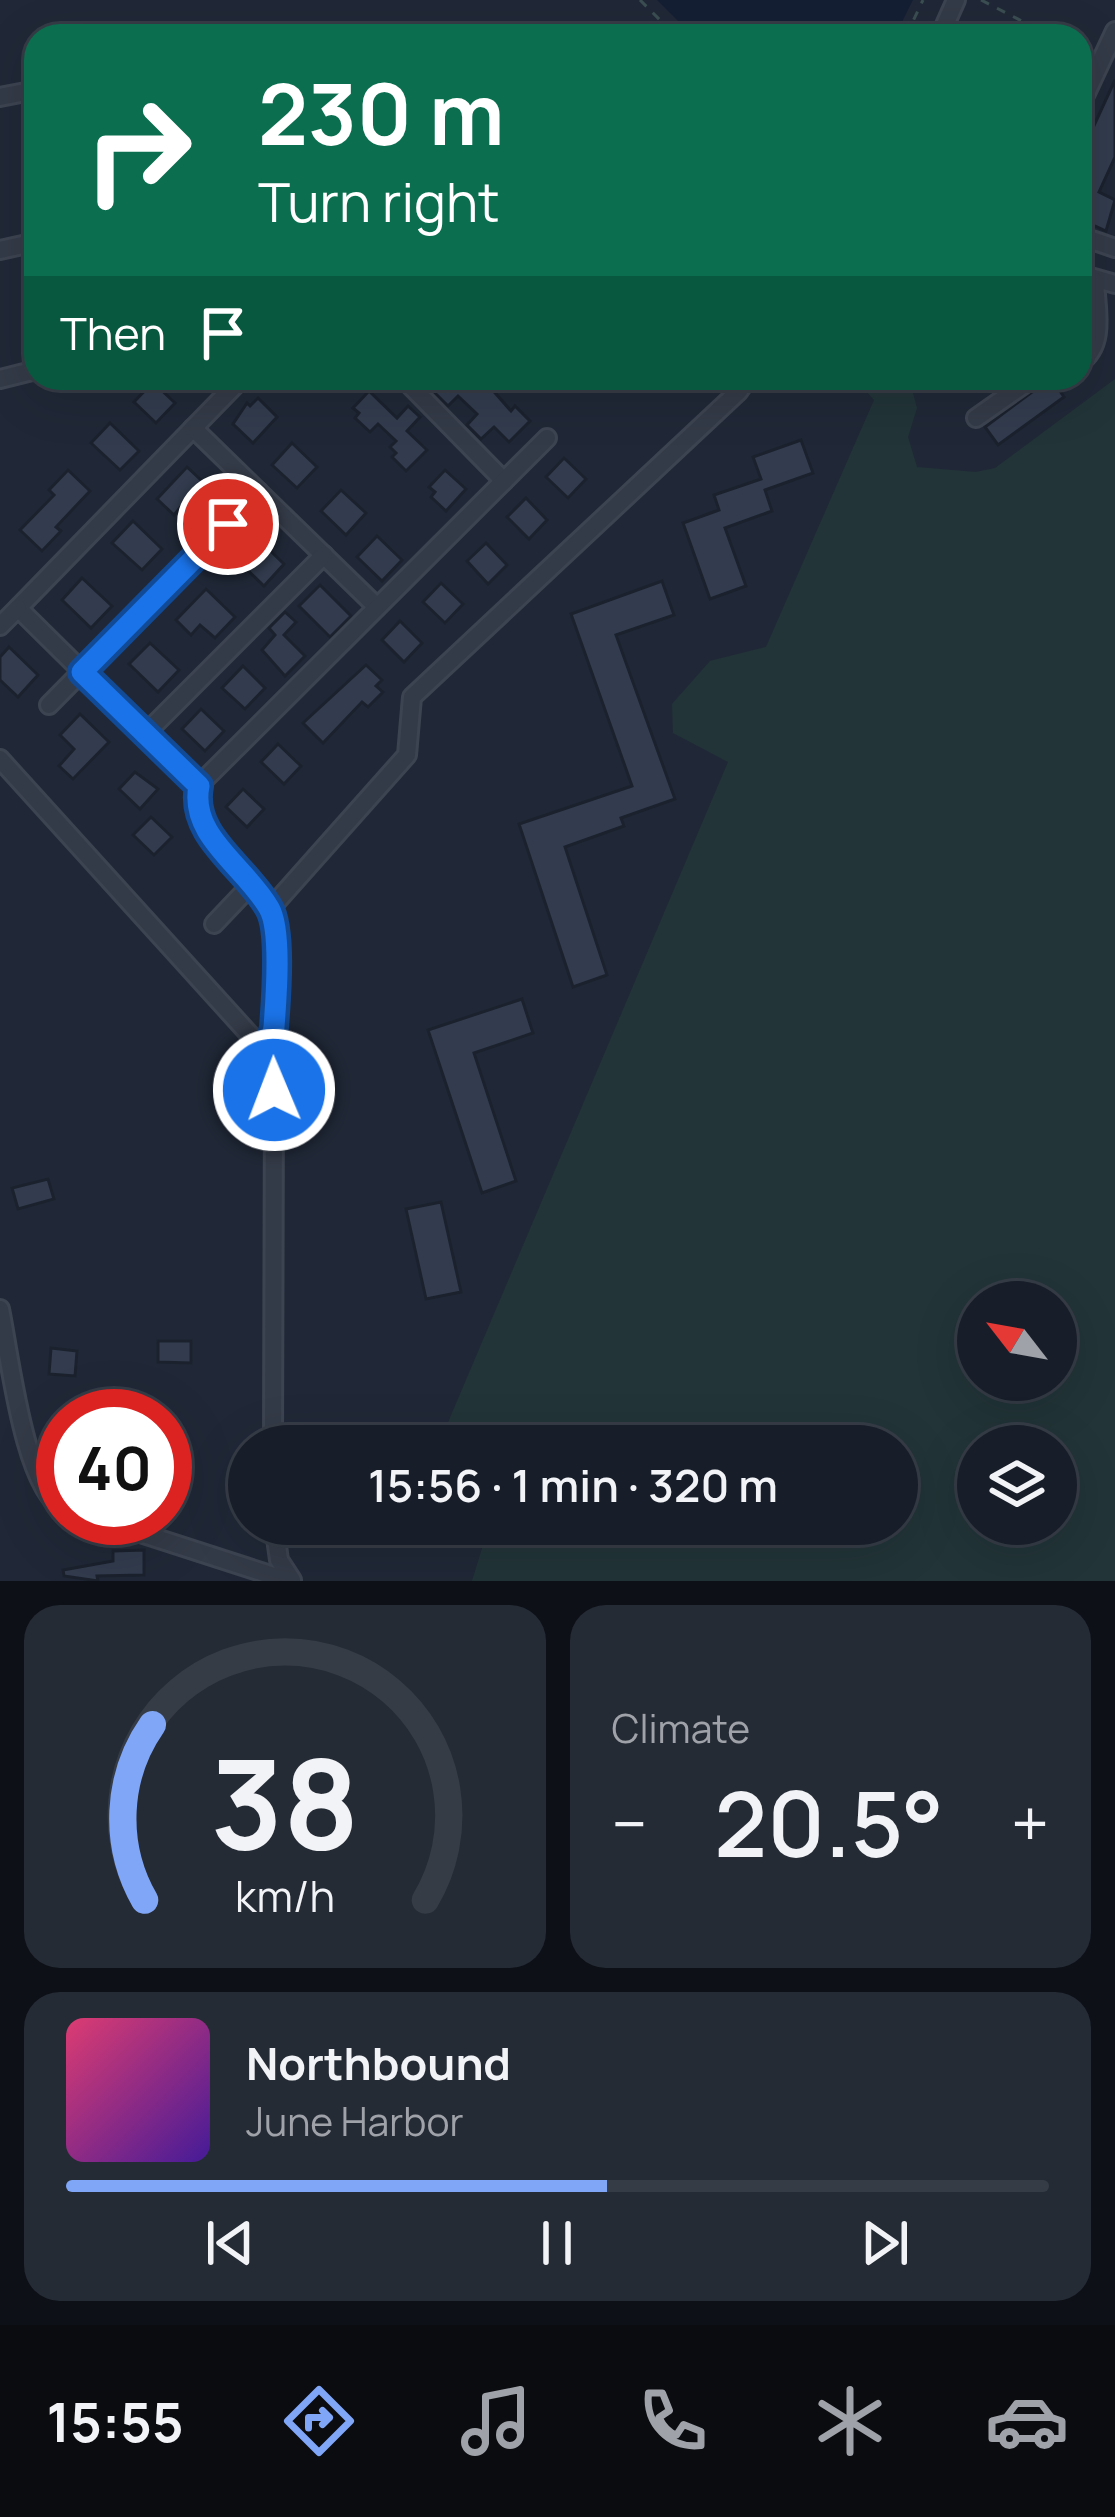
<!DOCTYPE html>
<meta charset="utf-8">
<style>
body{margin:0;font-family:Manrope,sans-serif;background:#252b35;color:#f1f3f6;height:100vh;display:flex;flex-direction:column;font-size:45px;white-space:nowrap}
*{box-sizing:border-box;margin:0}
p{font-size:39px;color:#9fa2a8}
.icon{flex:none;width:66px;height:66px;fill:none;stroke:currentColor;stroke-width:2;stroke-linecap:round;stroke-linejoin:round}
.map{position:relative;height:1581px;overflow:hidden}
.sheet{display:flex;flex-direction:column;gap:24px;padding:24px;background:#0d1017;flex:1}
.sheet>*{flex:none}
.banner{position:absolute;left:24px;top:24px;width:1068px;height:366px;border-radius:36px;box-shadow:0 12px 48px #0002,0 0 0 3px #363c46;background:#0b6e4f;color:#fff;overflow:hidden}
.needle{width:78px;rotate:301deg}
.buttons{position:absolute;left:957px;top:1281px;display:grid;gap:24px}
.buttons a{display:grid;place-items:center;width:120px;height:120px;border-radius:50%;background:#181e29;box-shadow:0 12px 48px #0002,0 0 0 3px #363c46;font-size:60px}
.speed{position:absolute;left:36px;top:1389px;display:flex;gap:24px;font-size:60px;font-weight:700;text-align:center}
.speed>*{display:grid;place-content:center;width:156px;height:156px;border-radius:50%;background:#181e29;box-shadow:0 12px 48px #0002,0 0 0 3px #363c46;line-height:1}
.speed .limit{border:18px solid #d22;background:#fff;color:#111}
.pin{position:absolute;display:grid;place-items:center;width:102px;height:102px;color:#fff;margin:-51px;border:6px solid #fff;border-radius:50%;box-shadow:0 3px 12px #0007}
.me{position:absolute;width:132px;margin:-66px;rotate:359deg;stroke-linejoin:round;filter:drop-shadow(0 0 9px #0008)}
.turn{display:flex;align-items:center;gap:42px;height:252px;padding:0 36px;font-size:54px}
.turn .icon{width:156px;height:156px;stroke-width:2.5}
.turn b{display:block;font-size:84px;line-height:102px}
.then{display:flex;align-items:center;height:114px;padding:0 36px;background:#0003;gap:24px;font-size:45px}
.big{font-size:90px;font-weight:600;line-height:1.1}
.sheet .widget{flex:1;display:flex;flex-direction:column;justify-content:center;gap:18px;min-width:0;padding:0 42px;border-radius:36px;background:#252b35}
.sheet .dial{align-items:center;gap:0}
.dial svg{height:312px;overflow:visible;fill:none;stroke:#363c46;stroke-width:7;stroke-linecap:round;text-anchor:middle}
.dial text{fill:#f1f3f6;stroke:none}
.song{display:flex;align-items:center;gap:36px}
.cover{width:144px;height:144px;border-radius:18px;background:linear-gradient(135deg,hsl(340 70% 55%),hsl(260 70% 35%))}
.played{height:12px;border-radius:6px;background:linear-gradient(90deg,#80a6f7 55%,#363c46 55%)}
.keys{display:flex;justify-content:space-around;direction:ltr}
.heat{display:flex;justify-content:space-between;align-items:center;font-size:66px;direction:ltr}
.sheet .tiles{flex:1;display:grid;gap:24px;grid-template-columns:1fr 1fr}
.widget:last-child{grid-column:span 2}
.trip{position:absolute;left:228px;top:1425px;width:690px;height:120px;border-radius:60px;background:#181e29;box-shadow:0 12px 48px #0002,0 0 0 3px #363c46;font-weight:600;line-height:120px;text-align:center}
.tabs{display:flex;height:192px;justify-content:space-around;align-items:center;background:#0a0c10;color:#9fa2a8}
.tabs .icon{width:84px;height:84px}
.tabs .active{color:#80a6f7}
.tabs b{font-size:54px;color:#f1f3f6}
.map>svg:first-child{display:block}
.green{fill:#223438;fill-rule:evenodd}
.water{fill:#141f34}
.building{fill:#323c4e;stroke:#1b222e;stroke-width:3}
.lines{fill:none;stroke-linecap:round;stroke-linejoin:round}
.minor-casing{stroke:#3d4451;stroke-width:22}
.path{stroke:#3b4e51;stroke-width:3;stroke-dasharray:9 9;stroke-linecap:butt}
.minor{stroke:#343b48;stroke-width:16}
.route-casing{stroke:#114b97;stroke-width:30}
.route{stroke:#1a73e8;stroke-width:21}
</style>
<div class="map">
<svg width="1115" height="1581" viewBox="0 0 1115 1581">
<rect width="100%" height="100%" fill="#202837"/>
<!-- green -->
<path class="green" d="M854,378H909L917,408L908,437L917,467L976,472L995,468L1115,379V1581H472L487,1532L483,1524H897V1446H438L728,762L673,733L672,704L710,661L766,647L874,400ZM978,1302H1056V1380H978ZM978,1446H1056V1524H978Z"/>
<!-- water -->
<path class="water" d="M657,0H913L895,36H693Z"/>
<!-- building -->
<g class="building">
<path d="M1115,80V157L1099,192L1115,200L1106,231L1080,219V156Z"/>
<path d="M464,378H482L511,411L515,406L530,421L509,442L494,427L481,439L467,425L477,414L458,396L448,406L435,393L448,380L455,387Z"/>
<path d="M1051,378L1064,397L998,445L985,427Z"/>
<path d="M153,382L175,403L156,423L134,402Z"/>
<path d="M369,391L397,418L408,406L420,417L407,431L427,450L406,471L392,457L396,453L390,447L396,441L378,424L370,432L355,418L359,413L353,408Z"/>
<path d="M258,398L277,417L253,443L233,424L247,403L250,406Z"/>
<path d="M110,423L139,451L120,470L91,443Z"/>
<path d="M801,440L813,473L765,490L772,511L725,528L746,586L710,599L683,523L719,510L714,495L761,479L753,457Z"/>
<path d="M292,443L317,467L297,488L272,465Z"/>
<path d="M564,458L586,479L568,498L546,477Z"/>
<path d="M187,467L217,495L196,517L183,504L174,515L157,499Z"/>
<path d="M68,470L90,491L56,527L61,531L42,551L20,530L54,495L49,490Z"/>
<path d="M445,470L466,489L446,511L431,497L435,492L429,487Z"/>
<path d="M341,490L366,513L346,535L321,511Z"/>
<path d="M526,498L547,520L529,539L507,517Z"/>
<path d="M133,521L162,549L142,570L112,543Z"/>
<path d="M255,536L284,564L264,586L235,558Z"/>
<path d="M377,536L402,560L382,581L357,557Z"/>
<path d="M486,543L507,565L488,584L467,561Z"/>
<path d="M82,578L112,606L91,628L62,600Z"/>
<path d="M662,581L674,615L616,635L675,799L621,818L624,826L565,847L607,975L573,987L519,824L632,786L571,614Z"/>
<path d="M441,583L463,604L445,623L423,602Z"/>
<path d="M320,585L351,616L330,637L299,606Z"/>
<path d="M206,589L235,617L215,638L200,625L191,635L176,620Z"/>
<path d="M285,612L296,622L284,635L305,656L285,676L262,650L275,635L269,628Z"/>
<path d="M400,621L422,643L404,662L382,640Z"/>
<path d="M150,643L179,670L158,692L129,664Z"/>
<path d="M9,647L38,675L18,697L0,680V657Z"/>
<path d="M366,665L382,680L376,686L383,692L368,707L362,702L323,743L303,723Z"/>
<path d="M243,666L265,688L245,709L222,688Z"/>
<path d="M201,709L224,731L205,751L182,729Z"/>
<path d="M80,714L109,742L73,779L59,766L74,749L60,735Z"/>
<path d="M278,744L301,766L284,784L261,762Z"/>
<path d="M135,772L158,789L140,809L119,789Z"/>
<path d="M243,789L264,809L247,827L226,807Z"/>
<path d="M151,817L172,837L154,855L133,835Z"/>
<path d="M522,999L533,1033L474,1053L516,1181L482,1193L428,1030Z"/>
<path d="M48,1179L54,1199L18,1209L12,1188Z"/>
<path d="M441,1202L461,1292L426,1299L406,1209Z"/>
<path d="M158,1341H191V1363L158,1362Z"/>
<path d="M51,1348L77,1351L75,1376L49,1374Z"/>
<path d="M144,1550V1575L97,1576L98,1581L64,1576L63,1570L113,1561V1551Z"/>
</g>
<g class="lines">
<!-- minor casing -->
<g class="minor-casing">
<g id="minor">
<path d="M940,36L956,0"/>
<path d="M0,97L36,90"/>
<path d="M1080,106L1115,31"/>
<path d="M1080,236L1115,248"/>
<path d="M0,250L36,242"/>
<path d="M1080,274L1115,284"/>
<path d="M1080,362C1106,345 1096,308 1095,281"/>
<path d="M242,378L18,608L198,786C189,840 250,866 271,911C286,943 274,1027 268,1062"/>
<path d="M403,378L504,481"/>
<path d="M0,379L36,370"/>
<path d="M976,418L1033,378"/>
<path d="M193,428L377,607"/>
<path d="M0,626L18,608"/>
<path d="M49,705L259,492"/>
<path d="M145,734L324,555"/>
<path d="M0,759L250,1035L268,1062L274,1090L273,1446"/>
<path d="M198,786L547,438"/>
<path d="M270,909L407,755L412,697L738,392L748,378"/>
<path d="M214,924L251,885"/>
<path d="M0,1309C9,1351 24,1490 63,1508"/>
<path d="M94,1518L289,1581"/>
<path d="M274,1524L279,1560L292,1580"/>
</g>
</g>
<!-- path -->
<g class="path">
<path d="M640,0L676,36"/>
<path d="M981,0L1051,36"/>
<path d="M906,36L923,0"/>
</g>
<!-- minor -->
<use href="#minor" class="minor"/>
</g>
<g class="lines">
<!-- route casing -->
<g class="route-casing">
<path id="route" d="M228,524L82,672L199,786C189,836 245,866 269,908C282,930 276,1000 274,1027C272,1038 267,1052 268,1063C269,1072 273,1082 274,1090"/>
</g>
<!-- route -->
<use href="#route" class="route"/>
</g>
</svg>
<div class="buttons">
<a><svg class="needle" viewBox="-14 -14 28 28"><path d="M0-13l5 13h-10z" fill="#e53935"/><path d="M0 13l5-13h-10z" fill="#9fa2a8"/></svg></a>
<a><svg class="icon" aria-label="layers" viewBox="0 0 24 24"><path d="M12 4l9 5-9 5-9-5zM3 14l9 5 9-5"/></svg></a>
</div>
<div class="speed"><div class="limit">40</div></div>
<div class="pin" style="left:228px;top:524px;background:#d93025"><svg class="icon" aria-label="arrive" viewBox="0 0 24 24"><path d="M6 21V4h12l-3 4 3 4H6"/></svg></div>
<svg class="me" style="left:274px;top:1090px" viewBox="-20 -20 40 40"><circle r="17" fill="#1a73e8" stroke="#fff" stroke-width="3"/><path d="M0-11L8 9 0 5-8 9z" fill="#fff"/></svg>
<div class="trip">15:56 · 1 min · 320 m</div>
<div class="banner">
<div class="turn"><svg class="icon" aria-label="right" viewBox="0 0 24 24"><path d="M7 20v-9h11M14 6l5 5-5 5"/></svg><div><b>230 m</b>Turn right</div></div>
<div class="then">Then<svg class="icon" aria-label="arrive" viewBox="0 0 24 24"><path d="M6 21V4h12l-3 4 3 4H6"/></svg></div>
</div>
</div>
<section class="sheet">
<div class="tiles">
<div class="widget dial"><svg viewBox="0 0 100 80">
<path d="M14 69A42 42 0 1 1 86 69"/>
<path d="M14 69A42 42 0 0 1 16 24" stroke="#80a6f7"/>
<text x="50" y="56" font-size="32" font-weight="700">38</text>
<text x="50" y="72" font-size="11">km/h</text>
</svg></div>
<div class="widget"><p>Climate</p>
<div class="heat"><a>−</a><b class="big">20.5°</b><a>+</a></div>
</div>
<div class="widget">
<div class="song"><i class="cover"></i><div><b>Northbound</b><p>June Harbor</p></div></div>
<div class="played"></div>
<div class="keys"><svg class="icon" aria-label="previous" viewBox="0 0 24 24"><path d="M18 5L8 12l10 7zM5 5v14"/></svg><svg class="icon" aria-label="pause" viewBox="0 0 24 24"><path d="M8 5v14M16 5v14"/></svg><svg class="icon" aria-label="next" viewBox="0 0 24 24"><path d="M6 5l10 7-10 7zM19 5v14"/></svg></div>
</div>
</div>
</section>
<nav class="tabs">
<b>15:55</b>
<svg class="icon active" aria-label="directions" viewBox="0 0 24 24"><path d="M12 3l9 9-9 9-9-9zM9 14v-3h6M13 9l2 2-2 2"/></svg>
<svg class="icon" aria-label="music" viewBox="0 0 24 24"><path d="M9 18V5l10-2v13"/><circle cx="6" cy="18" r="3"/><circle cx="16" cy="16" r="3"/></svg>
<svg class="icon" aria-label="phone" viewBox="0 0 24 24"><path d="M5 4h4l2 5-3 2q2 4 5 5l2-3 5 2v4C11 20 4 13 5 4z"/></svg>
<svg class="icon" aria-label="climate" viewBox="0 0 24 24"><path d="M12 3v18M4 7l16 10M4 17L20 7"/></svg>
<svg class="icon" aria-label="car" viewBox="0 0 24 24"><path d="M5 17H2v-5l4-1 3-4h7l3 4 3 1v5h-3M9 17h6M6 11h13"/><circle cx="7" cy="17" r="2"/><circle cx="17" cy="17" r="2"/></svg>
</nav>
